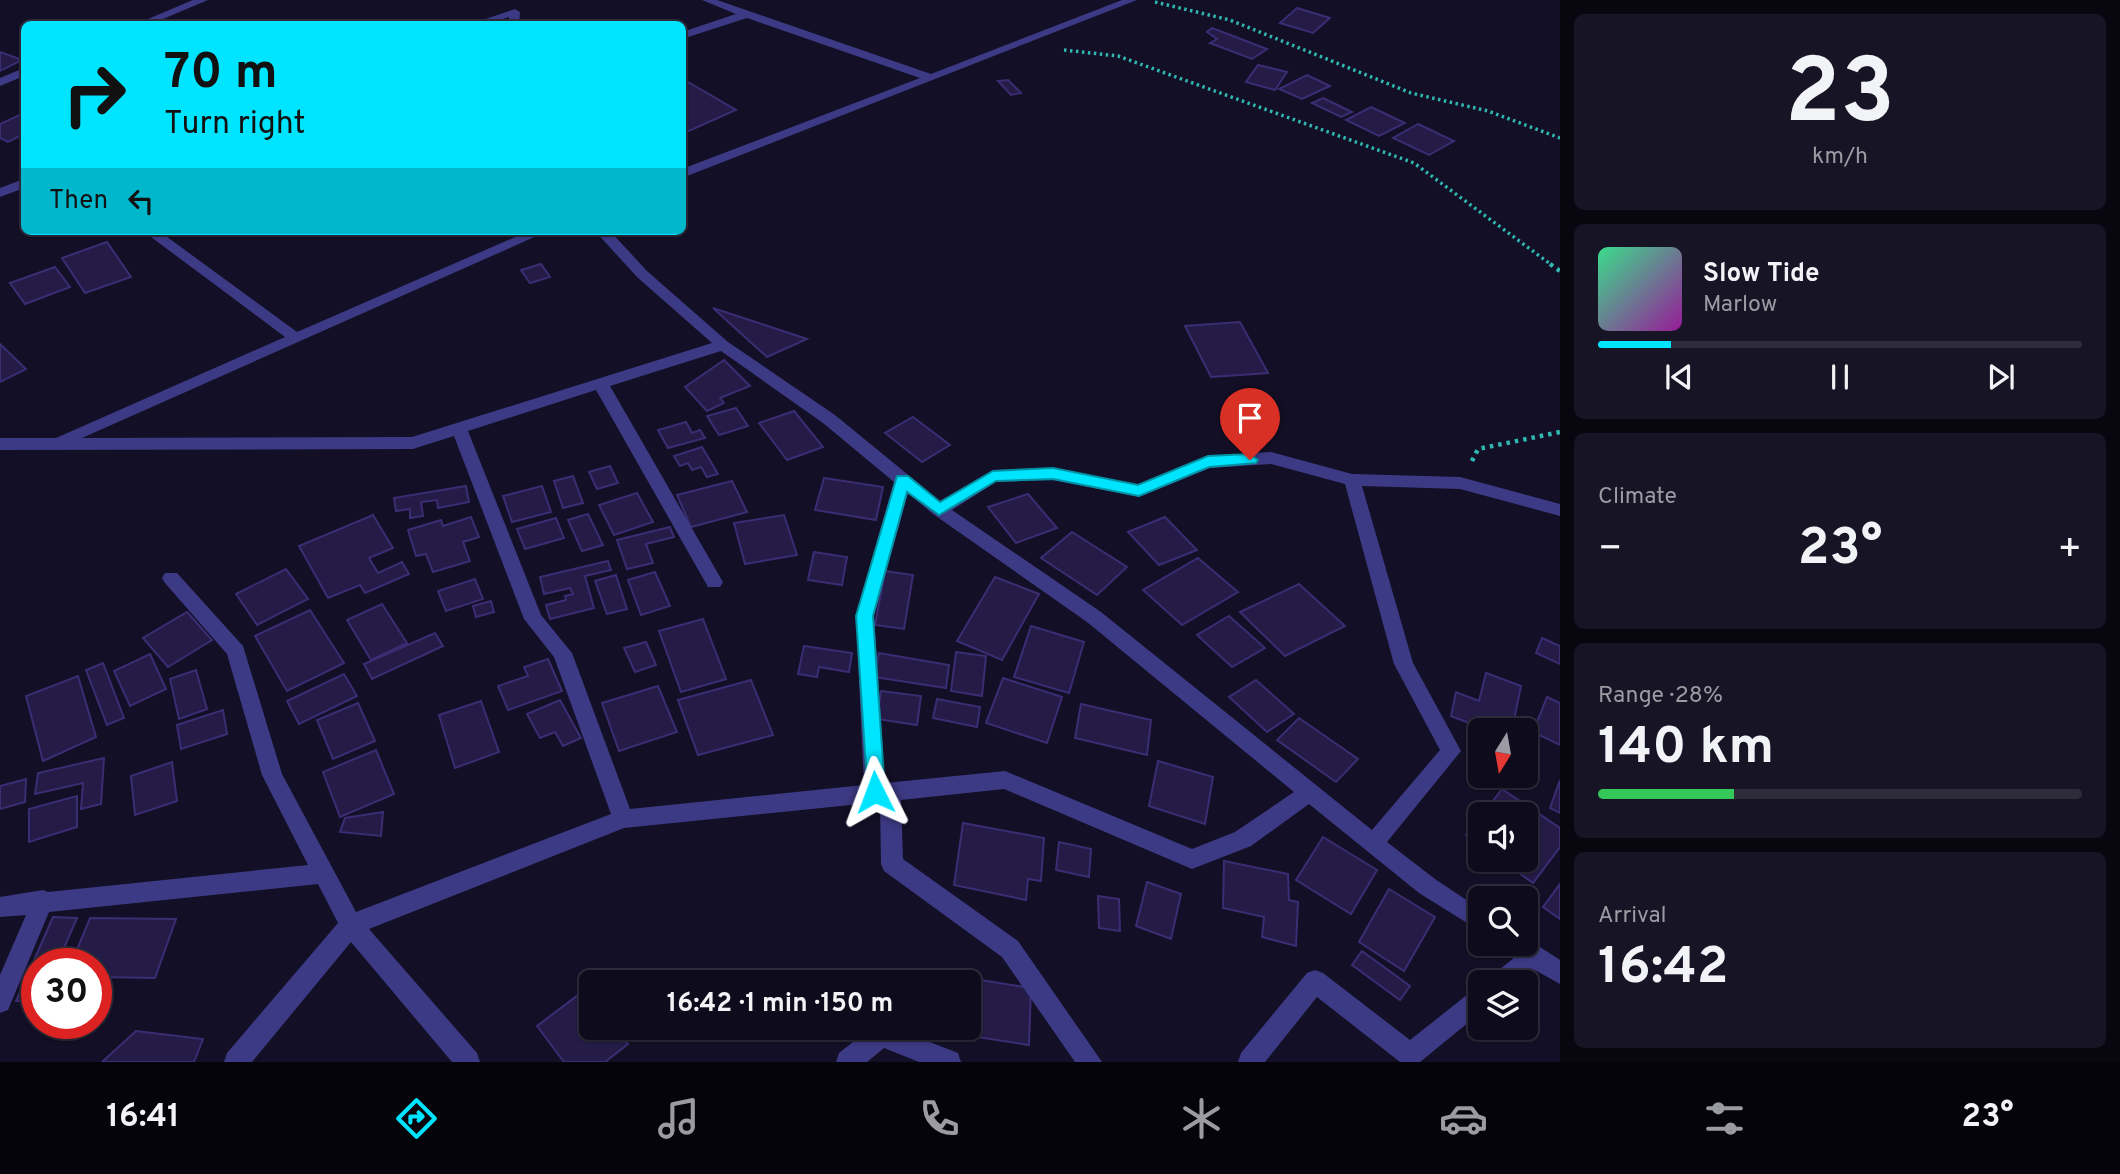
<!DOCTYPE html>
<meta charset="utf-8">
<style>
body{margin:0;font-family:Overpass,sans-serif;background:#171425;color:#f1f3f6;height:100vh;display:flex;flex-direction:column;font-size:26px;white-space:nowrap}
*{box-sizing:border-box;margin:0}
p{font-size:23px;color:#9b9ba3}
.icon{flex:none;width:38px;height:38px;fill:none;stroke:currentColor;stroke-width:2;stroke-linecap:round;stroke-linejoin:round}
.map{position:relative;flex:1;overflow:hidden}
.drawer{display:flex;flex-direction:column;gap:14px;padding:14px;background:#08060f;width:560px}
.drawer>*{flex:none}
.banner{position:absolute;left:21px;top:21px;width:665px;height:214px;border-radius:10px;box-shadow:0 2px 5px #0004,0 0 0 2px #2e2b3b;background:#00e5ff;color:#111;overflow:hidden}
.needle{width:46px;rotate:191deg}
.controls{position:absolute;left:1468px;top:718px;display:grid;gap:14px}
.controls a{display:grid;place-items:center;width:70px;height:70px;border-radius:10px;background:#0e0b1c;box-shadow:0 2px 5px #0004,0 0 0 2px #2e2b3b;font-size:35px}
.speed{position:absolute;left:21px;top:948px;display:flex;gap:14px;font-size:35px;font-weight:700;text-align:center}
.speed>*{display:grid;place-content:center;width:91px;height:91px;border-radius:50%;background:#0e0b1c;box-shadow:0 2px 5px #0004,0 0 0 2px #2e2b3b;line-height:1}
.speed .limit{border:10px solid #d22;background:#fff;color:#111}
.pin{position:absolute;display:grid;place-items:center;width:60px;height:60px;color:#fff;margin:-72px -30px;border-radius:50% 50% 50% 0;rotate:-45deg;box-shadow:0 0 7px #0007}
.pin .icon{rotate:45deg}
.me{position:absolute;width:77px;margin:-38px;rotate:357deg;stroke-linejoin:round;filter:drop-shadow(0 0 5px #0008)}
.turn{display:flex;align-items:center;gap:24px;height:147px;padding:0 28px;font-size:32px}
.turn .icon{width:91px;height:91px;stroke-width:2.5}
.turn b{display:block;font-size:49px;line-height:60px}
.then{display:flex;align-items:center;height:66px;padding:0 28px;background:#0003;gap:14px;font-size:26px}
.big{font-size:52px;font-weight:700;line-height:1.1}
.drawer .card{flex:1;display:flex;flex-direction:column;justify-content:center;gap:10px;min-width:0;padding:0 24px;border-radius:10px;background:#171425}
.drawer .dial{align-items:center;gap:0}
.dial b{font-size:91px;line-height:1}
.song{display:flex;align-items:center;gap:21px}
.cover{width:84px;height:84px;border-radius:10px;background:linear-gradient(135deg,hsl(150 70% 55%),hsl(300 70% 35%))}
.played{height:7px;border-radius:4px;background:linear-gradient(90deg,#00e5ff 15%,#2e2b3b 15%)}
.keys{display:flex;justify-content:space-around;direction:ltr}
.heat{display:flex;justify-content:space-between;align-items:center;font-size:38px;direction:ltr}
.charge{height:10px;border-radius:5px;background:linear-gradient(90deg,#34c759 28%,#2e2b3b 0)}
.trip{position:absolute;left:579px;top:970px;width:402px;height:70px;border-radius:10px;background:#0e0b1c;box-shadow:0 2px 5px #0004,0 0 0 2px #2e2b3b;font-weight:700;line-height:70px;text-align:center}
.menu{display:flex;height:112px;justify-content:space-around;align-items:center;background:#06040b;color:#9b9ba3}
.menu .icon{width:49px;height:49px}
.menu .active{color:#00e5ff}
.menu b{font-size:32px;color:#f1f3f6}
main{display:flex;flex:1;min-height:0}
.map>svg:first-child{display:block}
.building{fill:#241b47;stroke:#3b2d73;stroke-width:2}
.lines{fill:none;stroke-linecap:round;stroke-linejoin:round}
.path-far1{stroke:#2fb8b0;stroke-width:3.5;stroke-dasharray:2.5 3.5;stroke-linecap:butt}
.path{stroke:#2fb8b0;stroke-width:4.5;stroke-dasharray:3.5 5;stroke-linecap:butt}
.minor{fill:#3d3a85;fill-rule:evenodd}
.route{fill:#00e5ff;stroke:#0095a6;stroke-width:2}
</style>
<main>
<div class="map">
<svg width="1560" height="1062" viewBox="0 0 1560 1062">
<rect width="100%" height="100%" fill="#130f26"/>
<!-- building -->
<g class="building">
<path d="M1297,8L1330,18L1313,33L1280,23Z"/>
<path d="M1212,28L1267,49L1252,59L1210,43L1217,39L1207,32Z"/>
<path d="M0,52L22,60L0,71Z"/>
<path d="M1258,65L1287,72L1275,90L1246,82Z"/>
<path d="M1307,75L1330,86L1302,99L1279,89Z"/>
<path d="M1008,80L1021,93L1011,95L998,81Z"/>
<path d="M688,82L736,110L682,134V84Z"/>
<path d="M1323,98L1352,112L1341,117L1312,103Z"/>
<path d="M1371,107L1405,123L1379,136L1346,120Z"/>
<path d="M24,113V134L8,142L0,138V124Z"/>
<path d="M1418,124L1454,141L1429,155L1393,138Z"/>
<path d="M107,242L131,277L85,293L62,258Z"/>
<path d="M541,264L550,277L530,283L521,270Z"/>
<path d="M55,267L70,287L25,304L10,283Z"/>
<path d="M713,308L807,339L767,357Z"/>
<path d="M1240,322L1268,373L1211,377L1185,326Z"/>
<path d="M0,344L26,369L0,382Z"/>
<path d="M724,360L750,386L720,398L724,403L707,411L685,387Z"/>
<path d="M736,408L748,426L719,435L707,416Z"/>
<path d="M794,411L823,447L787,460L759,423Z"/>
<path d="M913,417L950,445L922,462L885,433Z"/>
<path d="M686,422L692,433L700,430L705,438L668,448L658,430Z"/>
<path d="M702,447L718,474L707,477L701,467L692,470L688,463L680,466L674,456Z"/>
<path d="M610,466L618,483L597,489L589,472Z"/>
<path d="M573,476L583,503L563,508L554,481Z"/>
<path d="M824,478L883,487L876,520L815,510Z"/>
<path d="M732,481L747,512L691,527L677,495Z"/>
<path d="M466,486L469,502L438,508L437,500L421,502L423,516L410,518V509L396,511L394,498Z"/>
<path d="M542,486L551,512L512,522L503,496Z"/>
<path d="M637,493L653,522L614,535L599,505Z"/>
<path d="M1028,494L1057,528L1016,543L988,507Z"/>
<path d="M588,514L603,545L582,551L568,520Z"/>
<path d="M373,515L393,548L369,558L378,573L402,562L409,574L365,593L360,585L328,598L299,546Z"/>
<path d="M784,515L797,555L745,564L734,523Z"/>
<path d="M471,517L479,537L463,542L470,561L433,572L426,554L416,556L408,530L441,520L443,526Z"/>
<path d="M1165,517L1197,550L1159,565L1128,532Z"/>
<path d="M556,518L564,538L525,549L517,529Z"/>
<path d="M670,527L674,537L646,544L653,563L627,569L617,540Z"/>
<path d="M1072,532L1127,567L1097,595L1041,558Z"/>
<path d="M814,552L847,557L842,585L808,580Z"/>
<path d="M1198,558L1238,592L1182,625L1143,590Z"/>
<path d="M608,561L611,570L585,576L594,608L550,619L546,605L566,600L565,596L573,594L570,588L544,594L540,577Z"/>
<path d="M286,569L308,599L257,625L236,594Z"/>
<path d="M885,571L913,575L904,629L875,625Z"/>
<path d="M655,572L670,606L641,615L628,580Z"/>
<path d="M616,575L627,609L607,614L595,581Z"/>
<path d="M995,577L1039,594L1002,660L957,641Z"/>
<path d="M475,579L483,599L446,611L438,591Z"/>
<path d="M1299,584L1345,626L1285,656L1240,612Z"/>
<path d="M491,601L494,612L476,617L473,606Z"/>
<path d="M382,604L407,643L371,660L347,620Z"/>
<path d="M310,610L344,663L287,691L255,636Z"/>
<path d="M187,612L212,640L168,667L143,638Z"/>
<path d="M1229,616L1265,648L1232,667L1197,635Z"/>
<path d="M703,619L726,679L681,692L659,631Z"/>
<path d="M1031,626L1084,642L1069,693L1014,677Z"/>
<path d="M435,633L443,646L372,679L364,664Z"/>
<path d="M1542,638L1560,646V664L1536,653Z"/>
<path d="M646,642L656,665L635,672L624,648Z"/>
<path d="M804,646L852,653L849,672L819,667L817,677L798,674Z"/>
<path d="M956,652L986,656L982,696L951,691Z"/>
<path d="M879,653L949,665L946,688L874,677Z"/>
<path d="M150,654L166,689L130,706L114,671Z"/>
<path d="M548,659L562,691L508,710L498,686L528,676L524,667Z"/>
<path d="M103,663L124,718L107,725L86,670Z"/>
<path d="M196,670L207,709L179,719L170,679Z"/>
<path d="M1486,673L1521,686L1512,730H1487L1451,716L1456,692L1479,701Z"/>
<path d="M344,674L357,696L299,724L287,701Z"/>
<path d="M78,676L96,737L43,761L26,696Z"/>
<path d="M1003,678L1062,697L1047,743L986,723Z"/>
<path d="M751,680L773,735L698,755L678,700Z"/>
<path d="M1256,680L1294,714L1267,732L1229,697Z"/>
<path d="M658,686L677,732L619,751L602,703Z"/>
<path d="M881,691L921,696L917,725L877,719Z"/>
<path d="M1547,697L1560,703V745L1533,732Z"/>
<path d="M937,699L980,707L977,727L933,718Z"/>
<path d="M560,700L581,738L563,746L555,732L540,738L527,714Z"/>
<path d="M481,701L499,752L455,768L439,715Z"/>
<path d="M358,703L375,741L333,759L317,720Z"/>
<path d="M1081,704L1151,720L1147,755L1075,738Z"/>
<path d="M223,710L227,734L181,749L177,725Z"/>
<path d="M1299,718L1358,759L1336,782L1277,740Z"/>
<path d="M376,750L394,794L340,817L323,772Z"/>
<path d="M104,758L101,804L81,809L83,783L35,794L38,773Z"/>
<path d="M1158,761L1213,777L1205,824L1149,806Z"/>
<path d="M172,762L177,801L135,815L131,776Z"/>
<path d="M26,779L25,802L0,809V786Z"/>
<path d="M1560,780V813L1550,808Z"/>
<path d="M1502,789L1560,828V847L1533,883L1500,859H1526V814H1483Z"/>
<path d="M77,796V827L29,842V809Z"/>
<path d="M383,812L381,836L340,832L345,818Z"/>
<path d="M1480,817V846L1466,835Z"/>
<path d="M963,823L1044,838L1041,881L1028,879L1026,900L954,885Z"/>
<path d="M1323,837L1377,870L1351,914L1296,880Z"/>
<path d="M1059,842L1091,849L1089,877L1056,870Z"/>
<path d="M1224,861L1288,874L1289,900L1298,902L1296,946L1262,937L1264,917L1223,908Z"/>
<path d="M1147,882L1181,894L1171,939L1136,926Z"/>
<path d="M1560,884V919L1543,907Z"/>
<path d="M1389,889L1435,917L1404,971L1359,942Z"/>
<path d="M1098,896L1119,899L1120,931L1099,928Z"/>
<path d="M53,917L77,918L57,964H37V1002L16,1001Z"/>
<path d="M90,918L176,919L155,978L96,977V964H71Z"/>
<path d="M1362,951L1410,986L1400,1000L1352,965Z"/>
<path d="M968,978L1031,988L1029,1045L964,1035V1027H970Z"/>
<path d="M586,989L592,997V1027H615L628,1044L605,1062H564L537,1026Z"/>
<path d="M136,1031L203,1039L194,1062H102Z"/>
</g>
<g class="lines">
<!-- path-far1 -->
<g class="path-far1">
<path d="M1155,2L1230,20L1411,93L1488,111L1560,138"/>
<path d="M1064,50L1118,56L1414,163L1553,266"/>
</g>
<!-- path -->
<g class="path">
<path d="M1550,264L1560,271"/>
<path d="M1472,461L1478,449L1560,432"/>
</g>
<!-- minor -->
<g class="minor">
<path d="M193,0H208L151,24H136Z"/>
<path d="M702,0H717L931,74L1122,0H1137L682,178V169L920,78L747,18L682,39V32L736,14Z"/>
<path d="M515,9L520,12L519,24H509V17L487,24H471Z"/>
<path d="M24,68V76L0,86V78Z"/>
<path d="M24,179V188L0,197V188Z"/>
<path d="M143,231H159L297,332L529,231H548L82,438L412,437L712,343L637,277L595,231H610L647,271L728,342L835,415L940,501L993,470L1053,468L1138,485L1208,456L1271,452L1352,474L1460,477L1560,504V516L1460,489L1362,486L1413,663L1461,751L1387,842L1435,879L1480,909V931L1419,893L1309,804L1251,846L1192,869L1004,789L901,800L903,859L1018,941L1102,1062H1075L1002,957L884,871L881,864L880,802L624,828L369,929L477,1053L480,1062H452L351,942L252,1062H224L227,1053L338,923L318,884L49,912L8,1010L0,1013V975L26,915L0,917V897L43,890L48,892L308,865L262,775L227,654L165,583L162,578L165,573H177L243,646L282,774L356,912L611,814L554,657L524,619L454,436L413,449L0,450V438H56L285,337ZM721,351L823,423L894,482L856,616L864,785L630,809L572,653L541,615L468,431L596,390L708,587H720L723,582L720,577L610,386ZM1271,464L1345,484L1394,664L1440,750L1372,830L1101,612L952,510L996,482L1053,480L1139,497L1210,468ZM908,493L933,514L1087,622L1294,792L1235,832L1192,849L1005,771L885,783L874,616Z"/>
<path d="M1526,938L1560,960V984L1535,970L1520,982H1491L1494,974L1515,957L1506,951L1503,943H1526Z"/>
<path d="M1315,970L1323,973L1410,1040L1472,991L1480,988V1013L1420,1062H1400L1317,997L1265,1062H1238L1241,1053L1307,973Z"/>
<path d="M872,1027H891L958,1053L961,1062H919L884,1048L867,1062H836L839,1053Z"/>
</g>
</g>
<!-- route -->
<path class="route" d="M1250,454L1258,460L1256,463L1209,467L1139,496L1053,479L996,481L939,515L907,492L873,616L885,792L882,798H868L856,616L897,476H908L940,502L993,471L1053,468L1138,485L1208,456Z"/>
</svg>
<div class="controls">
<a><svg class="needle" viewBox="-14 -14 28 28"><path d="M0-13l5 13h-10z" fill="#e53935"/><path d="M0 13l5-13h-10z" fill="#9b9ba3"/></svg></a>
<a><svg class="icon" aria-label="sound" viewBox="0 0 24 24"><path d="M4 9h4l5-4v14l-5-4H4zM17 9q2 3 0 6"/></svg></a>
<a><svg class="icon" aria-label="search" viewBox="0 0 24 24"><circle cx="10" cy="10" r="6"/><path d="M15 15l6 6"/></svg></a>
<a><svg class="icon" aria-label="layers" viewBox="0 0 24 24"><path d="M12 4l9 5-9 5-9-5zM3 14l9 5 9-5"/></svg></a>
</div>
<div class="speed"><div class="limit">30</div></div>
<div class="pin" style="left:1250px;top:460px;background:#d93025"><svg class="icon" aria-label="arrive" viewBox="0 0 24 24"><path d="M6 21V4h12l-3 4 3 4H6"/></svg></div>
<svg class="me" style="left:875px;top:792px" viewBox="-20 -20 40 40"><path d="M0-17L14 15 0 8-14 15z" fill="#00e5ff" stroke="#fff" stroke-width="4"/></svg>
<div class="trip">16:42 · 1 min · 150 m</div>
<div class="banner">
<div class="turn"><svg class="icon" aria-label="right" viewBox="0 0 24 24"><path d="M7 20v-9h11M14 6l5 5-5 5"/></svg><div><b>70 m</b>Turn right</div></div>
<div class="then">Then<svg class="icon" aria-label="left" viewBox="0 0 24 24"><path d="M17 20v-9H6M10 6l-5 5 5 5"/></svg></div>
</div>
</div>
<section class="drawer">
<div class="card dial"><b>23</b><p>km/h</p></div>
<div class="card">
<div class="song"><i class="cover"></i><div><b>Slow Tide</b><p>Marlow</p></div></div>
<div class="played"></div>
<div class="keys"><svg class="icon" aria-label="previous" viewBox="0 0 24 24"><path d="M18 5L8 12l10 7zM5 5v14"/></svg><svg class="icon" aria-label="pause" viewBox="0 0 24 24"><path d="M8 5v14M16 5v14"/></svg><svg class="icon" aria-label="next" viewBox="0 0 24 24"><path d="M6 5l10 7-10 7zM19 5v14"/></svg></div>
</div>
<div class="card"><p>Climate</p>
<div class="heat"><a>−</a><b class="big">23°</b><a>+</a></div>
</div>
<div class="card"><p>Range · 28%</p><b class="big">140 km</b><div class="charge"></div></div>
<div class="card"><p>Arrival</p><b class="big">16:42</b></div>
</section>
</main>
<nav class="menu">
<b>16:41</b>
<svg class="icon active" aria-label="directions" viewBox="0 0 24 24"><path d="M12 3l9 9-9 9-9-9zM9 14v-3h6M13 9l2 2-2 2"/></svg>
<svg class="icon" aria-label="music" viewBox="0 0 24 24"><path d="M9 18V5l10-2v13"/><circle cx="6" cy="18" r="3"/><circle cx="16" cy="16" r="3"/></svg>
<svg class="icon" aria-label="phone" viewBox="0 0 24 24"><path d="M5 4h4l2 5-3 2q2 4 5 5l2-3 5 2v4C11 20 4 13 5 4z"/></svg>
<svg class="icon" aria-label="climate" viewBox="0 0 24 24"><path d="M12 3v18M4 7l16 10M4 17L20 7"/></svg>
<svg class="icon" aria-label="car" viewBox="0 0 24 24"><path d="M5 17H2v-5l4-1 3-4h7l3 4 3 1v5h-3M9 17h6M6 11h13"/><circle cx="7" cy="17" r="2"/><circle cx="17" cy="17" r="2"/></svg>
<svg class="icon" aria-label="filters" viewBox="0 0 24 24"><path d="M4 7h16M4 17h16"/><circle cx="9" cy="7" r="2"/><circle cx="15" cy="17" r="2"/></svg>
<b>23°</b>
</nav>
